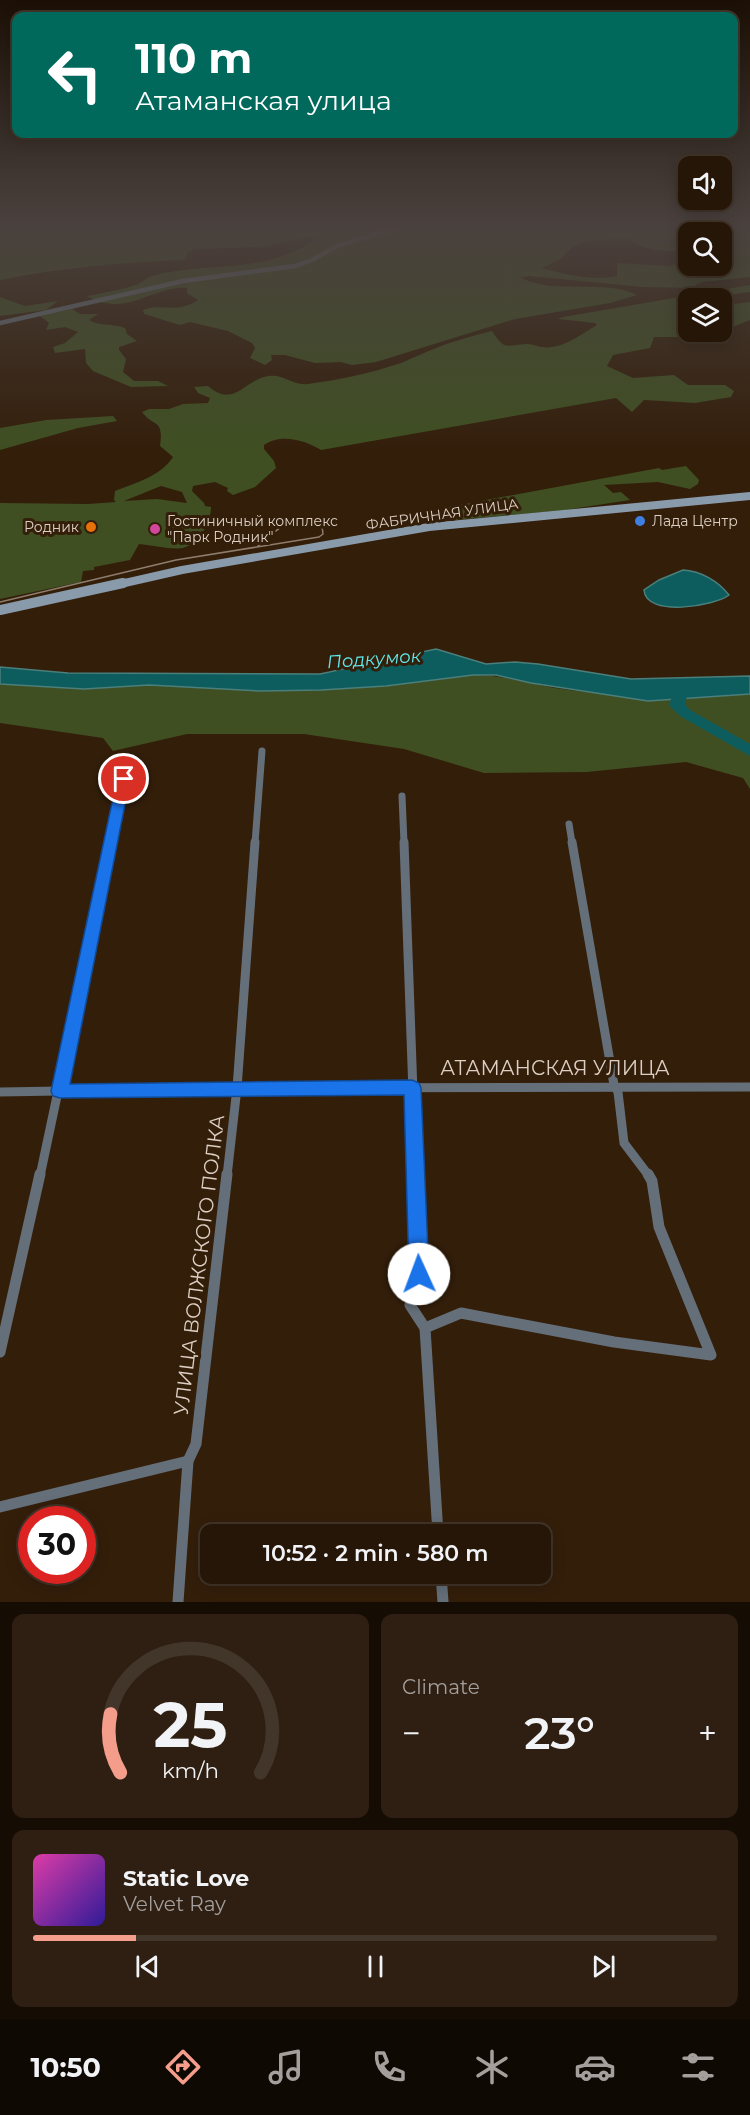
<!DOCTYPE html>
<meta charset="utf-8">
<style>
body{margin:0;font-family:Montserrat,sans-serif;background:#2e1f12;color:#f1f3f6;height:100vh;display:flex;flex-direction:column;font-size:22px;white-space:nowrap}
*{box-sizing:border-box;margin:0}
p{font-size:20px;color:#a49f9c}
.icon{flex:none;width:33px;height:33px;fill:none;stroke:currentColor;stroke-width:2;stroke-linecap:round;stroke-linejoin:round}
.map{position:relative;height:1602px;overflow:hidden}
.panel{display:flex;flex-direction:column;gap:12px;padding:12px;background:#150c04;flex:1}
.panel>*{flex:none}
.guide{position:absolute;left:12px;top:12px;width:726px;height:126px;border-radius:12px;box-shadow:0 3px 15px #0003,0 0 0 2px #423529;background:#00695c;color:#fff;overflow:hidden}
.buttons{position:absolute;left:678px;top:156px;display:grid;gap:12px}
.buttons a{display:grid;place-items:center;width:54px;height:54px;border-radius:12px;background:#261608;box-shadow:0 3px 15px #0003,0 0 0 2px #423529;font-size:30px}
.speed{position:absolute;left:18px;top:1506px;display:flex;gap:12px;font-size:30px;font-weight:700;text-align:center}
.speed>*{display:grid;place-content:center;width:78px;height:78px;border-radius:50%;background:#261608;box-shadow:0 3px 15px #0003,0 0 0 2px #423529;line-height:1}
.speed .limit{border:9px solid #d22;background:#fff;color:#111}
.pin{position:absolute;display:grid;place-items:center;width:51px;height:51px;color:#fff;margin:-26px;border:3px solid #fff;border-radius:50%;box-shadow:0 2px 6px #0007}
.me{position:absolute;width:66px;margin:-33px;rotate:358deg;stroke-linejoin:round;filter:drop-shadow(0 0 4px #0008)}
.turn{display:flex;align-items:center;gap:21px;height:126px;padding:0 24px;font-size:27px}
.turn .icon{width:78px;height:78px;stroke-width:2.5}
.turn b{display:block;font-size:42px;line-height:51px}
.big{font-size:45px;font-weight:600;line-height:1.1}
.panel .card{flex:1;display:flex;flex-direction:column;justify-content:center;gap:9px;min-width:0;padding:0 21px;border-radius:12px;background:#2e1f12}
.panel .dial{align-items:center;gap:0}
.dial svg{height:156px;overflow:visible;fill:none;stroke:#423529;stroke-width:7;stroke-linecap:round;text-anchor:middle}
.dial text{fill:#f1f3f6;stroke:none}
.song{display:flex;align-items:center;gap:18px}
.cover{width:72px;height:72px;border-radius:9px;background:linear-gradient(135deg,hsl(320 70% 55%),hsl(250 70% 35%))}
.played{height:6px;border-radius:3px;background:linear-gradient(90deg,#f49d8b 15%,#423529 15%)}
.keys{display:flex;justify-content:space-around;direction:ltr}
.heat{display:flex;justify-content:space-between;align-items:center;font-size:33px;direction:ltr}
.panel .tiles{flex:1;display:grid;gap:12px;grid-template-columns:1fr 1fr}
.card:last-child{grid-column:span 2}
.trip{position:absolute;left:200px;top:1524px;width:351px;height:60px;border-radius:12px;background:#261608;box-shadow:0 3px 15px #0003,0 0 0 2px #423529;font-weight:600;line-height:60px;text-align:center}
.dock{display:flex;height:96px;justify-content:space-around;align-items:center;background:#0f0903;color:#a49f9c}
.dock .icon{width:42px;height:42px}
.dock .on{color:#f49d8b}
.dock b{font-size:27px;color:#f1f3f6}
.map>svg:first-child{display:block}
.green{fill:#3f4f22;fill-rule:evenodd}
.water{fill:#0d5d5e;stroke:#4b7f7c;stroke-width:1.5}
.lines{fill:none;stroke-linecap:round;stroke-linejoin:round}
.river{fill:#0d5d5e;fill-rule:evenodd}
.street-far3{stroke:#646f79;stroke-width:4.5}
.street-far2{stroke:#646f79;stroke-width:7}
.street-far1{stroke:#646f79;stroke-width:9}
.street{stroke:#646f79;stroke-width:11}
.secondary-far1{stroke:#899bab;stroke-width:8}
.secondary{stroke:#899bab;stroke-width:10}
.tram{stroke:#8e7d6d;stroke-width:1.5}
.route{fill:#1a73e8;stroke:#114b97;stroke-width:1.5}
.shop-dot{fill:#3f7fe0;stroke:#331e0a;stroke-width:2}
.food-dot{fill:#e8710a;stroke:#331e0a;stroke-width:2}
.hotel-dot{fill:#d1479c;stroke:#331e0a;stroke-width:2}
.labels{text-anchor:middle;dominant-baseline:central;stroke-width:6;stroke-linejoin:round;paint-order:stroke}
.far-street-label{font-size:14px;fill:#ddcfc3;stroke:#331e0a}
.far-poi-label{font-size:14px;fill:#ddcfc3;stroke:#331e0a;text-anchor:start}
.water-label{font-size:18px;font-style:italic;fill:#60e8ea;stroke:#331e0a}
.near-street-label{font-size:20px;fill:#ddcfc3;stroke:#331e0a}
</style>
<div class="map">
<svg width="750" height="1602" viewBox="0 0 750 1602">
<rect width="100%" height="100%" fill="#331e0a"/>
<!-- green -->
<g class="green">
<path d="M0,226H750V277L702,282L690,288L643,287L529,276L520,277C554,296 601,278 637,295L610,303L515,319L376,362L352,365L341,362L315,363L285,355H271L272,360L265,365L250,358L255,348L252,343L228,331L190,322L180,325L144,314L143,310C162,302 175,315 198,300L187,293V288C154,285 126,319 87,296C103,293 120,290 136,285C142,283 146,278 151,276C205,261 268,275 315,239L307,237L260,247L195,249L188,252L185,260C123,262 61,268 0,280ZM688,232H722V266H688V260L669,266L617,263V276C590,281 568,275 542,268L562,258L572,247L587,241L628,238C647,253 665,250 688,252Z"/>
<path d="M750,285V292L725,295L720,298H688V332H720L713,337H654L650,348L613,355L607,366L633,378L674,375L688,385H725L734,391L731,397L695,403L644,400L632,412L616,398L321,450C305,440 281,433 264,445V449L274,461L276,468L255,487L233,495L227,491L228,488L215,482L193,486L192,491L204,503L205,506L211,507C211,523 199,544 183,548C173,550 150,545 139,544L130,560L94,567V570L83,571L81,582L0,599V503L88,504L116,502L114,500L115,491C135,483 161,476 173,457L160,446C164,418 154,428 142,412L149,409H169L183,404L208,403L210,398L198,393L194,387L208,386C235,409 244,379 269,376C284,374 293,386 308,384C339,380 371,373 401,363C411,359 421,354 431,350C450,342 471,336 492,331C505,351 505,345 527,344C532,344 536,346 541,347C562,350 580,335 597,325L595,323L558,319L563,317ZM161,486L182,492L187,503L157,499L124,501Z"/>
<path d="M0,297L25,306L58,301L46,310L0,316Z"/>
<path d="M722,302L733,304L750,302V320L722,331Z"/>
<path d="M72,309L80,314H98L89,320C101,327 112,323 125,328L127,334L137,341L119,347V350L126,359L123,372L134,381H158L168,386L131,387L93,371L86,363L85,349L55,353L53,347L65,343L78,332L65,327L46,330L49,323L40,316Z"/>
<path d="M113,416L117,421L78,428L0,450V428L46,420Z"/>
<path d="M686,466L699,480L698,484L690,489L658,482L604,485L613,493L621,492L630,500L565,510L456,520L449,513L452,512L448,507L659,468L662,470Z"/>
<path d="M473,675C506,675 537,686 569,690C630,697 689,699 750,694V789L743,778L686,762L587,772L484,773L404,749L304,734H187L113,751L103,738L0,723V684L84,689L149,685L260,691L321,690L386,686Z"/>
</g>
<!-- water -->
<g class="water">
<path d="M683,570C701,571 718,581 729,595C715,606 646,618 644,590L659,580Z"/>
<path d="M436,649L486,664L515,662L538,664L631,679L750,676V694L648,701L531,683L496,675H473L386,686L321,690L260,691L149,685L84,689L0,684V667L68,673L320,674Z"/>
</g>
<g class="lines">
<!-- river -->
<path class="river" d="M683,681L690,685L685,704L690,710L750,744V756L680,716L669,705L676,685Z"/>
<!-- street-far3 -->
<path class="street-far3" d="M0,323L183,281L295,266L312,260L337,246L402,226"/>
<!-- street-far2 -->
<g class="street-far2">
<path d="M402,796L404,843"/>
<path d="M569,824L572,843"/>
<path d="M111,843L124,779"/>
<path d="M255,843L262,751"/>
</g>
<!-- street-far1 -->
<g class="street-far1">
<path d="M404,842L416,1176"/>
<path d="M572,842L614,1085L618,1092L624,1143L649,1176"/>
<path d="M0,1092L237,1088L750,1087"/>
<path d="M40,1176L111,842"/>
<path d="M227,1176L237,1088L255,842"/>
</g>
<!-- street -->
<g class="street">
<path d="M415,1174L419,1274L410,1305L425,1328L438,1534"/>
<path d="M425,1328L461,1313L614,1342L711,1355L659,1227L652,1181L648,1174"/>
<path d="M0,1352L40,1174"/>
<path d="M0,1507L188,1461"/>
<path d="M441,1574L443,1602"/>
<path d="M178,1602L188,1461L196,1444L227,1174"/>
</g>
<!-- secondary-far1 -->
<path class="secondary-far1" d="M116,585L182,570L429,527L750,496"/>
<!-- secondary -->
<path class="secondary" d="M0,610L123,583"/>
<!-- tram -->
<path class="tram" d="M0,602L176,560L319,537L323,534L322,526C299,507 276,530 258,546"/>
</g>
<!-- sky -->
<linearGradient id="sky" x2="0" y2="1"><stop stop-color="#1c1006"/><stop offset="0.5" stop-color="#4a413e"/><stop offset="1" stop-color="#4a413e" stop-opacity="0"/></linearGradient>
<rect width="750" height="450" fill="url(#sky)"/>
<!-- route -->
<path class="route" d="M124,775L130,779L70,1084L412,1080L419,1083L421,1088L429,1274L426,1280L419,1283L412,1280L409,1274L404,1095L60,1098L53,1096L51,1091L117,779Z"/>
<!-- markers -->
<circle class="shop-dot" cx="640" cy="521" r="6"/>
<circle class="food-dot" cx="91" cy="527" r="6"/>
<circle class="hotel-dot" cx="155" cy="529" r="6"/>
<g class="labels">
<!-- far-street labels -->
<g class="far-street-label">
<text transform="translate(442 514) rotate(-8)">ФАБРИЧНАЯ УЛИЦА</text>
</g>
<!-- far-poi labels -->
<g class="far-poi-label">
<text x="167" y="521">Гостиничный комплекс<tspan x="167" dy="16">"Парк Родник"</tspan></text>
<text x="652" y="521">Лада Центр</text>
<text x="79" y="527" text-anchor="end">Родник</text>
</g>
<!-- water labels -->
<g class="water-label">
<text transform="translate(374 659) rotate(-4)">Подкумок</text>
</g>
<!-- near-street labels -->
<g class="near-street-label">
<text x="555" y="1068">АТАМАНСКАЯ УЛИЦА</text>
<text transform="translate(199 1265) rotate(-83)">УЛИЦА ВОЛЖСКОГО ПОЛКА</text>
</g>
</g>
</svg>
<div class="buttons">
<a><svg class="icon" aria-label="sound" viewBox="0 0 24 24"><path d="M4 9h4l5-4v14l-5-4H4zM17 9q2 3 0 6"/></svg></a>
<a><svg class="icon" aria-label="search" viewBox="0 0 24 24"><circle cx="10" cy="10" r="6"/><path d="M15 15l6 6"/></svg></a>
<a><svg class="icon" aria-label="layers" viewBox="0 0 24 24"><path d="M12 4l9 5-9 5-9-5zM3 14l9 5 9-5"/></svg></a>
</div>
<div class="speed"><div class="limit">30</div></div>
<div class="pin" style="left:124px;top:779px;background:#d93025"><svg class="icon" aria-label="arrive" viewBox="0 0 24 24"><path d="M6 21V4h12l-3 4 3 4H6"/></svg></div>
<svg class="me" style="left:419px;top:1274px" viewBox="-20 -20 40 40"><circle r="19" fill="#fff"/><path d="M0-13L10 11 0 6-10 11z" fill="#1a73e8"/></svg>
<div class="trip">10:52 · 2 min · 580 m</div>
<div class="guide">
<div class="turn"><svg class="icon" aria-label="left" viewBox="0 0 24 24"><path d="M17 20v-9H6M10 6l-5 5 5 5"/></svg><div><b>110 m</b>Атаманская улица</div></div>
</div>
</div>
<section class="panel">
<div class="tiles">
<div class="card dial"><svg viewBox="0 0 100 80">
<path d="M14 69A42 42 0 1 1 86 69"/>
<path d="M14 69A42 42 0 0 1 9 39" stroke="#f49d8b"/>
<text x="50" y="56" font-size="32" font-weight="700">25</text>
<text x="50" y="72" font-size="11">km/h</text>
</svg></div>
<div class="card"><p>Climate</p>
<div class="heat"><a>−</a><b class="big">23°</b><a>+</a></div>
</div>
<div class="card">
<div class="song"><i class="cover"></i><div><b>Static Love</b><p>Velvet Ray</p></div></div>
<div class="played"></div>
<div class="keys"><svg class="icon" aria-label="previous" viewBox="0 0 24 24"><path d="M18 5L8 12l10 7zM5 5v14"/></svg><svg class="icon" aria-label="pause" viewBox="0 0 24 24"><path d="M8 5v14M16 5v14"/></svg><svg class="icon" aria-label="next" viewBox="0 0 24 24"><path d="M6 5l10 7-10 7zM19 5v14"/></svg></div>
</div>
</div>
</section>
<nav class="dock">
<b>10:50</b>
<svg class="icon on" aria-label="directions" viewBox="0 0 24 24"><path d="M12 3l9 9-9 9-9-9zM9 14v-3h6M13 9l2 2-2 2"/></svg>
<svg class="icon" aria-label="music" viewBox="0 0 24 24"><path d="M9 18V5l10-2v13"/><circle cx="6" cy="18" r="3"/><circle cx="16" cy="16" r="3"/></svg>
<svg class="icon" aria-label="phone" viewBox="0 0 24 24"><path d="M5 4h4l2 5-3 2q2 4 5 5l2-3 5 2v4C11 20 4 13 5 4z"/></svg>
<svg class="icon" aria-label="climate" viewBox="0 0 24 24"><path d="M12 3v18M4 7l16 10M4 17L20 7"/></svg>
<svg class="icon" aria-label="car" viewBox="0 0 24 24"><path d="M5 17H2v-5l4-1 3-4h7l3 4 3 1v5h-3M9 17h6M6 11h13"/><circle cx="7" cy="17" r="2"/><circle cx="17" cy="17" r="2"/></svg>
<svg class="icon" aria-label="filters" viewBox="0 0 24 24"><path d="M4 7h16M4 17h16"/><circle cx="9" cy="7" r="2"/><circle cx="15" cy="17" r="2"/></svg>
</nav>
